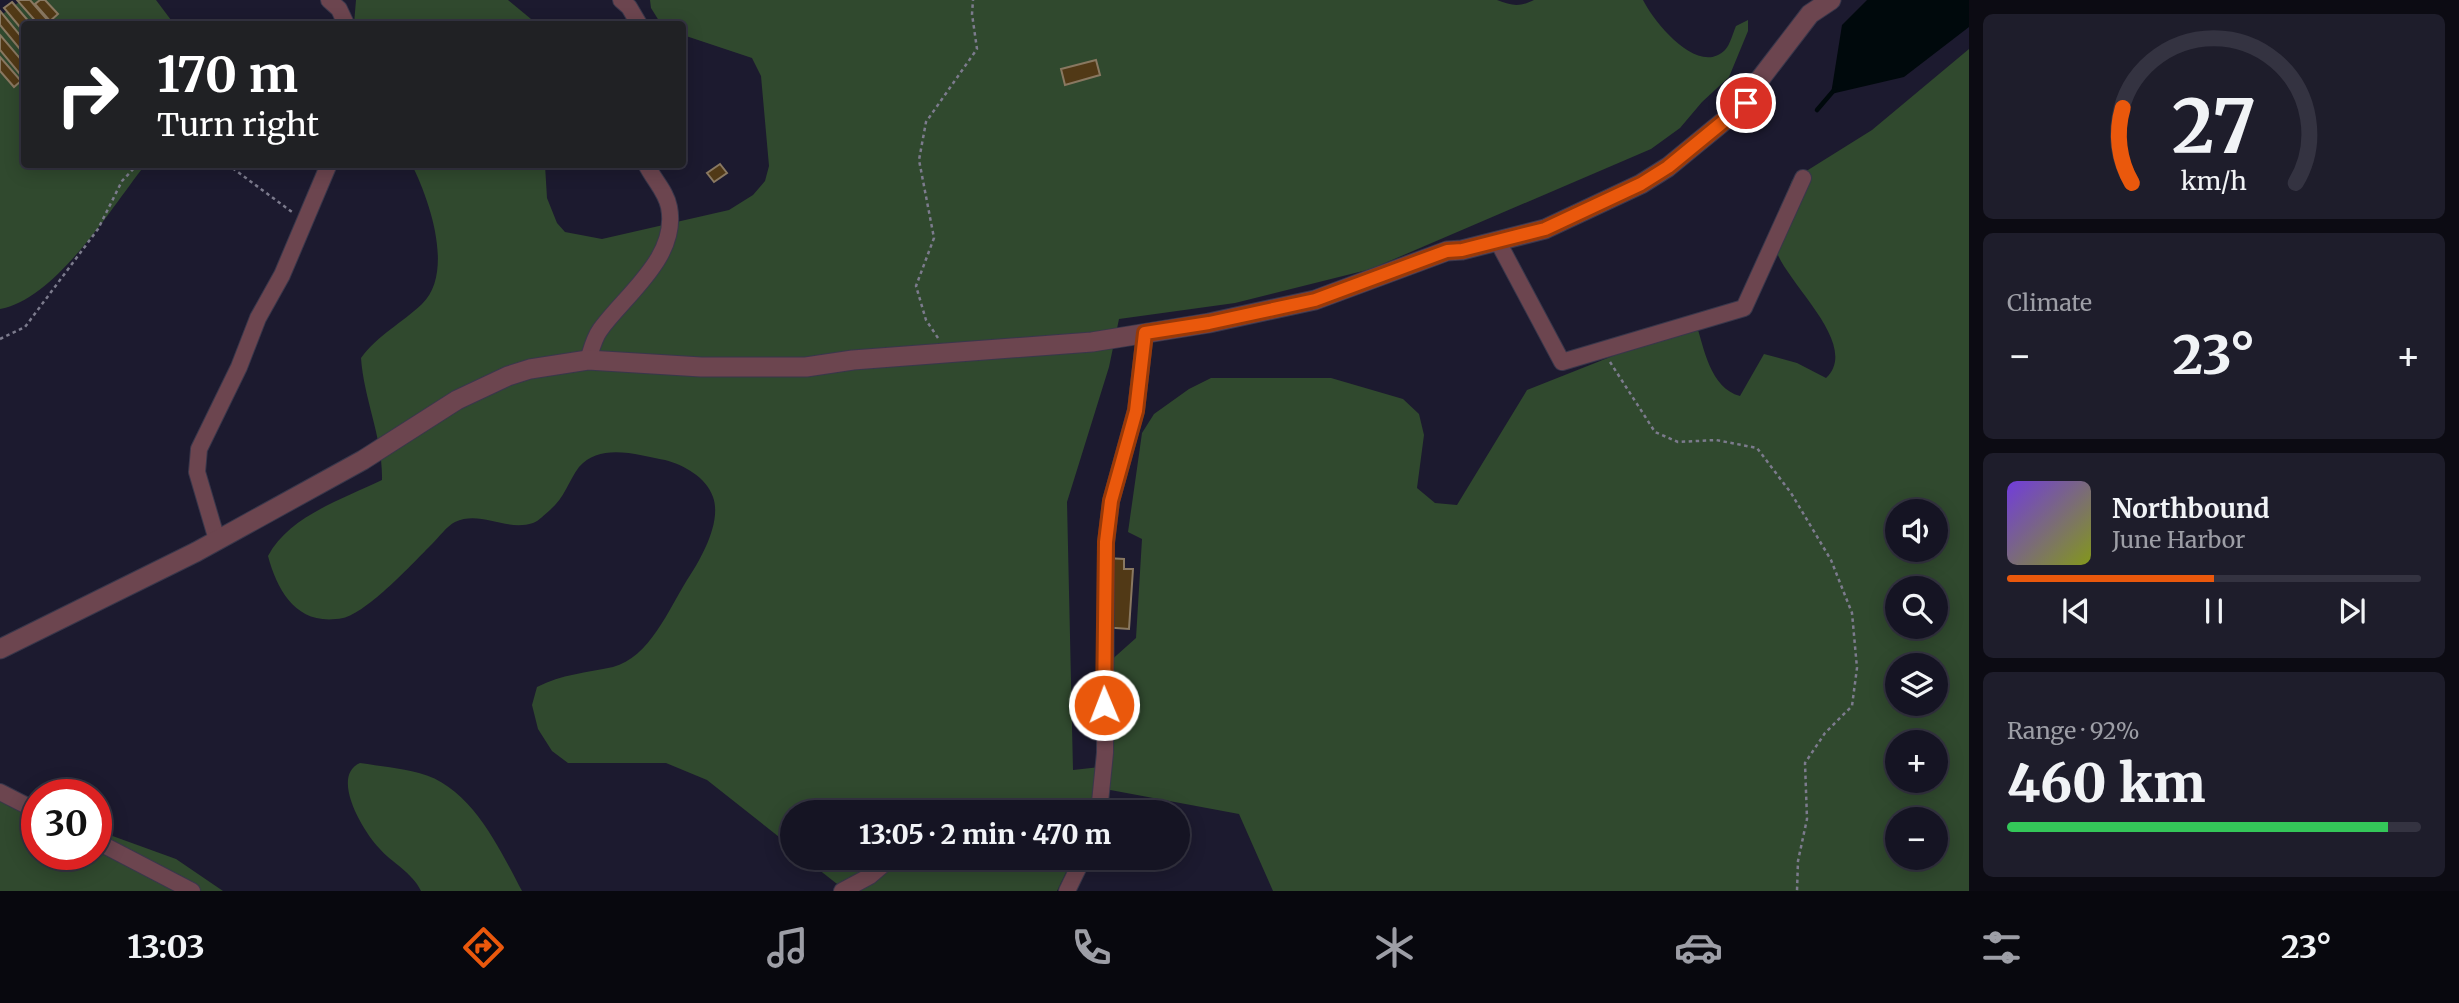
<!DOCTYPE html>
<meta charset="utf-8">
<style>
body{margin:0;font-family:Merriweather,serif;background:#1e1d2b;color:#f1f3f6;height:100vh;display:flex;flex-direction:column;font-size:26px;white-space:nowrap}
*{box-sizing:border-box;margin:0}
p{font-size:23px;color:#9d9ea6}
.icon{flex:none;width:38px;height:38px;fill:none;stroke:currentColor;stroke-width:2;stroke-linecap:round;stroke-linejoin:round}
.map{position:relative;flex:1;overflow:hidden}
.sheet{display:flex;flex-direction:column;gap:14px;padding:14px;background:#0c0b13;width:490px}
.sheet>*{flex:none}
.guide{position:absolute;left:21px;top:21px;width:665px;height:147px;border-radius:7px;box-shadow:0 4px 18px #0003,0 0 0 2px #343341;background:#202124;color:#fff;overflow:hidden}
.fabs{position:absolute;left:1885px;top:499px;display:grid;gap:14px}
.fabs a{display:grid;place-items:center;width:63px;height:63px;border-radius:50%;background:#151423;box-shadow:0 4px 18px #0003,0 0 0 2px #343341;font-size:35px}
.speed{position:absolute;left:21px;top:779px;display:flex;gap:14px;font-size:35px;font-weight:700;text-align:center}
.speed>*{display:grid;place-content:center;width:91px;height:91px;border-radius:50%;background:#151423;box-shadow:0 4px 18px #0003,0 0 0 2px #343341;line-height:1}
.speed .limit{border:10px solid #d22;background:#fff;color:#111}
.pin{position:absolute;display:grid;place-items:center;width:60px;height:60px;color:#fff;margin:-30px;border:4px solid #fff;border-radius:50%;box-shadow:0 2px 7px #0007}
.me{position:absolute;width:77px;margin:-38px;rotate:359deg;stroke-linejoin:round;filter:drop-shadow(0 0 5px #0008)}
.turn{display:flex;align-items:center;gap:24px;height:147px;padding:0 21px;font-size:32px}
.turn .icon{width:91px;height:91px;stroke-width:2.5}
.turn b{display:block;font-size:49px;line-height:60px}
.big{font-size:52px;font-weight:800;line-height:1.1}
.sheet .card{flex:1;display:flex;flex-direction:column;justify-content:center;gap:10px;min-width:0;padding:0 24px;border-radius:10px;background:#1e1d2b}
.sheet .dial{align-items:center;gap:0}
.dial svg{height:182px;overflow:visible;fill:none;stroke:#343341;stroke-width:7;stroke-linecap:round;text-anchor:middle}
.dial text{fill:#f1f3f6;stroke:none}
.song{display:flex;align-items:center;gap:21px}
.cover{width:84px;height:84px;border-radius:10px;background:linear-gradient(135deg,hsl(260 70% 55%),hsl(70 70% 35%))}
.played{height:7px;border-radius:4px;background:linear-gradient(90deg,#ea580c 50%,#343341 50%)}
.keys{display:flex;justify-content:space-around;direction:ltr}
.heat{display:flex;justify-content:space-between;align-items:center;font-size:38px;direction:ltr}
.charge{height:10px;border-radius:5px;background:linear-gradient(90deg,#34c759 92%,#343341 0)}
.trip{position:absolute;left:780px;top:800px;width:410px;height:70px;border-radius:35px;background:#151423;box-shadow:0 4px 18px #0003,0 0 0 2px #343341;font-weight:800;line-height:70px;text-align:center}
.tabs{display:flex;height:112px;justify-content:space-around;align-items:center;background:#08080e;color:#9d9ea6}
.tabs .icon{width:49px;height:49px}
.tabs .on{color:#ea580c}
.tabs b{font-size:32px;color:#f1f3f6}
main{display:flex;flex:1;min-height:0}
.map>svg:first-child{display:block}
.green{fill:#30492e;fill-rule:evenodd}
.water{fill:#00090c}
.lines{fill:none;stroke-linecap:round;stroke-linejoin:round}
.stream{stroke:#00090c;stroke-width:4.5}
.building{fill:#513916;stroke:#897861;stroke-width:2}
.minor-casing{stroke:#39374b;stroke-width:18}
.tertiary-casing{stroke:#39374b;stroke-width:21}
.path{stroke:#7c7b8d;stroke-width:2.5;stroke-dasharray:3.5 3.5;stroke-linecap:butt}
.minor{stroke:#6c454f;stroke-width:16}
.tertiary{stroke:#6c454f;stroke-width:19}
.route-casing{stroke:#983908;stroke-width:18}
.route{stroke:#ea580c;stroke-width:12}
</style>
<main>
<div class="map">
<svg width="1969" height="891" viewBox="0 0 1969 891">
<rect width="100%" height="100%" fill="#1c1a2f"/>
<!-- green -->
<g class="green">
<path d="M22,0H156L174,24H24V164L145,165C111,208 56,299 0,309V16Z"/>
<path d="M356,0H508L537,24H354Z"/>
<path d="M650,0H1497C1512,6 1520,7 1534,0H1643C1654,22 1698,77 1725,50C1730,45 1733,33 1736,26L1748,20V31L1729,77L1702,102L1680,128L1651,149L1371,269L1235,303L1119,319L1109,367L1067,502L1073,770L1109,766L1108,663L1136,638L1142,539L1128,532L1142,433L1154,414L1189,389L1211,378H1331L1403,399L1419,414L1424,435L1417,488L1435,503L1457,505L1527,390L1696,323C1704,348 1710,388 1740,396L1764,354L1797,363L1826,378C1862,344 1783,281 1775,247C1770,229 1786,198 1792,180L1872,130L1969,49V891H1273L1239,814L1105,789L1094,812H793V848L707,780L666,763H568L552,751L538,729L532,705L537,687C562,674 586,673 613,667C649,658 669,609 687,580C701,559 722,522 713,497C706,477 684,465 665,460C639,455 600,442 579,467C568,482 565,497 550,510C545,514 539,521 533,523C506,532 481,510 455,522C447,526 439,537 432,544C414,562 367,613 343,618C298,627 278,593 268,556C289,516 343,499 382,480C383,438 364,400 361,358C378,335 402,323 422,304C455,272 429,199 412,165H545L547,198L557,223L565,232L602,239L729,210L753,195L765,181L769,166L761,76L752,58L683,35L682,24H661L651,8ZM1897,511H1936V550H1897ZM1897,588H1936V626H1897ZM1897,665H1936V704H1897ZM1897,742H1936V780H1897ZM1897,819H1936V858H1897Z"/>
<path d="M360,763C380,766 400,768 419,773C471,786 499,848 522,891H421C412,872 392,863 379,848C363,831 330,776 360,763Z"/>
<path d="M0,795L37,805V854H96V830L176,859L223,891H0Z"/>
<path d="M804,858H1073L1057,891H846Z"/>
</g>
<!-- water -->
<path class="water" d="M1867,0H1969V27L1904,77L1831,94L1842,25Z"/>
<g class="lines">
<!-- stream -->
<path class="stream" d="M1817,110L1835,89"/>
</g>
<!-- building -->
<g class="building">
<path d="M17,0H30L51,24H38Z"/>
<path d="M40,0H45L58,14L50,21L35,4Z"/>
<path d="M12,2L31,24H24V32L4,8Z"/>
<path d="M0,11L24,40V54L0,25Z"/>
<path d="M0,35L24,63V79L0,50Z"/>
<path d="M0,57L21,81L14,87L0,71Z"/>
<path d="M1096,60L1100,75L1065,85L1061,69Z"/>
<path d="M720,164L727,173L714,182L707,173Z"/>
<path d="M1106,558L1124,559V569H1133L1129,629L1102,627Z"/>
</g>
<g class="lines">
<!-- minor casing -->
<g class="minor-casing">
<g id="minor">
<path d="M329,0L339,9L346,24"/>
<path d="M621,0L629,7L639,24"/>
<path d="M1497,240L1562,362L1744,308L1803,178"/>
<path d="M588,360C591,351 594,338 600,330C625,295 679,257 669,207C666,191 653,179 646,164"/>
<path d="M217,540L197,472L199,449L239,367L258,318L282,275L329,164"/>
<path d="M0,792L37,811"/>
<path d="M1099,812L1105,753L1106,543L1111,501L1136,410L1145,333"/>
<path d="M96,841L192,891"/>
<path d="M842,891L870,876L891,858"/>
<path d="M1067,891L1083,858"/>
</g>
</g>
<!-- tertiary casing -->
<g class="tertiary-casing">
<path id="tertiary" d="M0,649L196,552L363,460L457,400L508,376L530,369L588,360L701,367H806L853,360L1092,342L1209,323L1315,300L1447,251L1462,250L1545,229L1641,184L1668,167L1746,103L1757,83L1810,14L1831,0"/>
</g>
<!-- path -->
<g class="path">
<path d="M227,164L292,212"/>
<path d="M938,338L926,320L916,286L934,238L919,160L926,122L977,49L972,14L973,0"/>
<path d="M0,339L25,327L98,229L122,181L138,164"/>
<path d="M1610,362L1655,432L1678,442L1716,440L1757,448L1791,493L1831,560L1852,613L1857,668L1852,706L1825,733L1805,763L1807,819L1798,861L1797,891"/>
</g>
<!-- minor -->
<use href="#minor" class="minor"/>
<!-- tertiary -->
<use href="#tertiary" class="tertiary"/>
</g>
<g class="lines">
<!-- route casing -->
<g class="route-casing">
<path id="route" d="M1104,705L1106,542L1111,501L1136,411L1145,333L1209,323L1315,300L1447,251L1462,250L1545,229L1641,184L1668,167L1746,103"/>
</g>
<!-- route -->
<use href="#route" class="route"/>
</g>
</svg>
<div class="fabs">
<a><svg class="icon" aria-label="sound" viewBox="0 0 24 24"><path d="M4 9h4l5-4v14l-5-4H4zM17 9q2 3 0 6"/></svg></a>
<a><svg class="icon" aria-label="search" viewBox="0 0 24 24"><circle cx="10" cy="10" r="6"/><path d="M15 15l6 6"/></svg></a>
<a><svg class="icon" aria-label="layers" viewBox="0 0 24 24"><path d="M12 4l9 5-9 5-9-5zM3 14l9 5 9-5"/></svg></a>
<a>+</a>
<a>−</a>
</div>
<div class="speed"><div class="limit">30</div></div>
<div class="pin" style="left:1746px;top:103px;background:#d93025"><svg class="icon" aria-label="arrive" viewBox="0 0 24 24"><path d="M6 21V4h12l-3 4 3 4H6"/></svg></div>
<svg class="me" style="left:1104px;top:705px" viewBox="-20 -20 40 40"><circle r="17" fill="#ea580c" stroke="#fff" stroke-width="3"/><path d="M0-11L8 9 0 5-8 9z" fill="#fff"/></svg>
<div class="trip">13:05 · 2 min · 470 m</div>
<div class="guide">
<div class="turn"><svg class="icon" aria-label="right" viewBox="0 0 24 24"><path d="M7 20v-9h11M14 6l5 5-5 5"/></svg><div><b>170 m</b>Turn right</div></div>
</div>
</div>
<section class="sheet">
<div class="card dial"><svg viewBox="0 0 100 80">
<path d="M14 69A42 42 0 1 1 86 69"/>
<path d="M14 69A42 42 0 0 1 10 36" stroke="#ea580c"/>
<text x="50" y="56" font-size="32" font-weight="700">27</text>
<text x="50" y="72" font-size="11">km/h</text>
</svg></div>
<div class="card"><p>Climate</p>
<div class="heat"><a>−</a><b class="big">23°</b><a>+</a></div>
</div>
<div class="card">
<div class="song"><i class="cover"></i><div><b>Northbound</b><p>June Harbor</p></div></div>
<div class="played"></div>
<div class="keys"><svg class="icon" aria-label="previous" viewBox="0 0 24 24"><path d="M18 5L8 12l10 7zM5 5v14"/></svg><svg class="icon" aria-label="pause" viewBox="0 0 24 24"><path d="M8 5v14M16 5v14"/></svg><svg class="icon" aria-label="next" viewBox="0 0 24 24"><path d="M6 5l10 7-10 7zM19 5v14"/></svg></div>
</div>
<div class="card"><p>Range · 92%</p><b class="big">460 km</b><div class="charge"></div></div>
</section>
</main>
<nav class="tabs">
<b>13:03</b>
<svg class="icon on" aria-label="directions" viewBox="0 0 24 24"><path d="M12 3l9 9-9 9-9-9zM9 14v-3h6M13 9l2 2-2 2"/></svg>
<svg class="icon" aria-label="music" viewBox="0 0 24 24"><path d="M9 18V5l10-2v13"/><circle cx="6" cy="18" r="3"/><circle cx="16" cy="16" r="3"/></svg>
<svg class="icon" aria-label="phone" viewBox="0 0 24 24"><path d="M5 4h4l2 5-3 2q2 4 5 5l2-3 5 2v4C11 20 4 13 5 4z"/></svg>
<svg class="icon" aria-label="climate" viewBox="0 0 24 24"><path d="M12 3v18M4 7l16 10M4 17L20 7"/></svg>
<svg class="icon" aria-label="car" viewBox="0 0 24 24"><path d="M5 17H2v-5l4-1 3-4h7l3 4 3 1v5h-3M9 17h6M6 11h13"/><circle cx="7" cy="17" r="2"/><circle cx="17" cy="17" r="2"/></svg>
<svg class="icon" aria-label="filters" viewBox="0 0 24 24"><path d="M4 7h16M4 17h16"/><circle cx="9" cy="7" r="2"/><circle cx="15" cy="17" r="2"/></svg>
<b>23°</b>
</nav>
